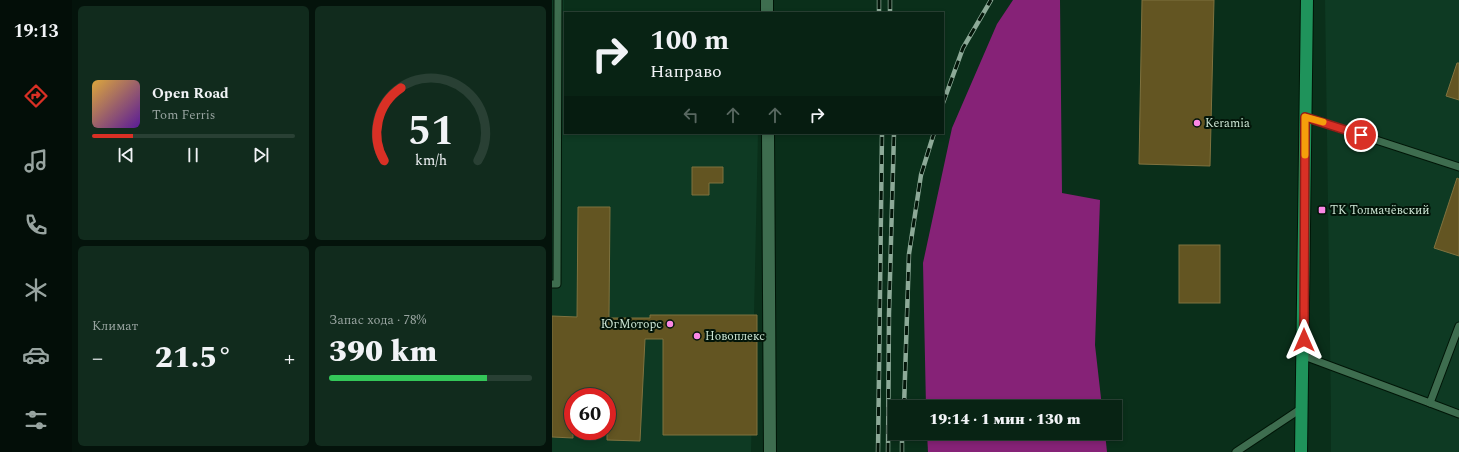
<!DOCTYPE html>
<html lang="ru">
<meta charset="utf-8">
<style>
body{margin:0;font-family:Spectral,serif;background:#112b1d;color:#f1f3f6;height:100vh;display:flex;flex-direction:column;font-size:15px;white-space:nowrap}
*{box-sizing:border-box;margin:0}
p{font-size:13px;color:#98a4a0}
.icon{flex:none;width:22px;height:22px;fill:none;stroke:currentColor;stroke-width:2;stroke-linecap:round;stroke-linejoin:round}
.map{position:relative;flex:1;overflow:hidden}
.drawer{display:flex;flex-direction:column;gap:6px;padding:6px;background:#04130b;width:480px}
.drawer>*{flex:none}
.top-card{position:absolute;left:12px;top:12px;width:380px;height:122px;border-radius:0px;box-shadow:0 2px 6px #0003,0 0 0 1px #294034;background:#082314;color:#f1f3f6;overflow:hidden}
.speed{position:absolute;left:12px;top:388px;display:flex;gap:8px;font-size:20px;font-weight:700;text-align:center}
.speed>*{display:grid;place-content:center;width:52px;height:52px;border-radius:50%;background:#082314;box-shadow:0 2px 6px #0003,0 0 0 1px #294034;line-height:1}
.speed .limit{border:6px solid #d22;background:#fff;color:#111}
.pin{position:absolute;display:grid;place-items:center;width:34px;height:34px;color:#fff;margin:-17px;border:2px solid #fff;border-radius:50%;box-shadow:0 1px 4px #0007}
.me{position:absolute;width:44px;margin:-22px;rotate:0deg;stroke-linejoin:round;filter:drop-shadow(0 0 3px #0008)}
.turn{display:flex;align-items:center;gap:14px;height:84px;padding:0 20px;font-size:18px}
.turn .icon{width:52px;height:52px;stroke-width:2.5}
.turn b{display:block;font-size:28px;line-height:34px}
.lanes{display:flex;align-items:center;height:38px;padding:0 20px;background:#0003;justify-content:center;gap:20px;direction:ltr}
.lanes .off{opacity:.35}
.big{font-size:30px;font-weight:800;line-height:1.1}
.drawer .tile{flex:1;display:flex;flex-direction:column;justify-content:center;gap:6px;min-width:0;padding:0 14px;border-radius:6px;background:#112b1d}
.drawer .dial{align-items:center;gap:0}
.dial svg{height:104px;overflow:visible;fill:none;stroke:#294034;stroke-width:7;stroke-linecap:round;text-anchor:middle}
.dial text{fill:#f1f3f6;stroke:none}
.song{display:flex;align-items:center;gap:12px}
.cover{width:48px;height:48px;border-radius:6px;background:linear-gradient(135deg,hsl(40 70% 55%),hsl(270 70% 35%))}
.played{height:4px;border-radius:2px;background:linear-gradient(90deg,#d93025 20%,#294034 20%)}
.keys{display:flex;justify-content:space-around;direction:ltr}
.heat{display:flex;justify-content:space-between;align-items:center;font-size:22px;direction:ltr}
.charge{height:6px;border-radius:3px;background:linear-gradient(90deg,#34c759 78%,#294034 0)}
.drawer .tiles{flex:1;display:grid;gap:6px;grid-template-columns:repeat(2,1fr)}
.trip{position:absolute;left:336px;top:400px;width:234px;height:40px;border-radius:0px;background:#082314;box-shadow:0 2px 6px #0003,0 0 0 1px #294034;font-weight:800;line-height:40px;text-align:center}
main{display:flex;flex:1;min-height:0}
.menu{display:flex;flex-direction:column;width:72px;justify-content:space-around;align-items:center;background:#030e08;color:#98a4a0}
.menu .icon{width:28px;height:28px}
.menu .active{color:#d93025}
.menu b{font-size:18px;color:#f1f3f6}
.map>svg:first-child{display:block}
.built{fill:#0e3a23;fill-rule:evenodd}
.forest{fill:#862277}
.building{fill:#635522;stroke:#7f723f}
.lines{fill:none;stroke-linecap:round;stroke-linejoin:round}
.lane-casing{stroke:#001507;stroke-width:9}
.street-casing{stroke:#001507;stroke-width:14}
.primary-casing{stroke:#001507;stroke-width:14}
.lane{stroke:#3e6d4f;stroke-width:7}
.street{stroke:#3e6d4f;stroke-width:12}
.primary{stroke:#1f935b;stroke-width:12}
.rail-casing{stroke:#8daa98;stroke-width:4.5}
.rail{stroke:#031509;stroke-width:3;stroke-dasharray:9;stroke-linecap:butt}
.route-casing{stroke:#8d1f18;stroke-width:10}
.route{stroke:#d93025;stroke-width:7}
.slow{stroke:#f59e0b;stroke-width:7}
.poi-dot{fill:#fb87e5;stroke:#031509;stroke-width:1.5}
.labels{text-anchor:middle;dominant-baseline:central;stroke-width:4;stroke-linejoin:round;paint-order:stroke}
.poi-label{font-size:12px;fill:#cce5d4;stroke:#031509;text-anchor:start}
</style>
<main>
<nav class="menu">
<b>19:13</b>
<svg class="icon active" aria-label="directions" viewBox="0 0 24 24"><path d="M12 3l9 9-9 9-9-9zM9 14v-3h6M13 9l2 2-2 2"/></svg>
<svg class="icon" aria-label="music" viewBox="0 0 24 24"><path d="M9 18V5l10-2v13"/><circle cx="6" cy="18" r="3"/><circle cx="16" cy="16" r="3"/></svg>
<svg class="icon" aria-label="phone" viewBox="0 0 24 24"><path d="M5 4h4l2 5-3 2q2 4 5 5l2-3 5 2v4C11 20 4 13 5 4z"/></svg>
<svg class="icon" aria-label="climate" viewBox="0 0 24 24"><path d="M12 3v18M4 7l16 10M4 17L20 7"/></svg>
<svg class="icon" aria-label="car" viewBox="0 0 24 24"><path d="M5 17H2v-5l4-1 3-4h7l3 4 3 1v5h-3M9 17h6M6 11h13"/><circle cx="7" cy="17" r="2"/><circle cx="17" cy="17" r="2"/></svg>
<svg class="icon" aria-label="filters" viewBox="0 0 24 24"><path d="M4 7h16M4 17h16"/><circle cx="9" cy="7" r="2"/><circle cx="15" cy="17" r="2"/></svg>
</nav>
<section class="drawer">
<div class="tiles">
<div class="tile">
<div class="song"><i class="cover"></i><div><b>Open Road</b><p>Tom Ferris</p></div></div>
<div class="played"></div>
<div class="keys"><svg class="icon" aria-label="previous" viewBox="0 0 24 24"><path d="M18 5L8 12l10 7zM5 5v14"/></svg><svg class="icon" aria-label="pause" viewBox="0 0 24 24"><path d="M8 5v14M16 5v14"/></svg><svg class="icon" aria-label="next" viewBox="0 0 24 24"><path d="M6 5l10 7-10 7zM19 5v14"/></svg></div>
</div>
<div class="tile dial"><svg viewBox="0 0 100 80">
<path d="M14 69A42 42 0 1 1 86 69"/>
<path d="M14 69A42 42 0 0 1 27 13" stroke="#d93025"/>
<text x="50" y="56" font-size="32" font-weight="700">51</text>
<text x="50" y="72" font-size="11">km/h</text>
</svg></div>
<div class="tile"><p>Климат</p>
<div class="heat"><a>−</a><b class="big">21.5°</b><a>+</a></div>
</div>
<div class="tile"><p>Запас хода · 78%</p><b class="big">390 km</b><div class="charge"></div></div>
</div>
</section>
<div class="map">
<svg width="907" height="452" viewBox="0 0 907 452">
<rect width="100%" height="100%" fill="#0a2f1a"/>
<!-- built -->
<g class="built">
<path d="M0,0H12V113H13V133H206L199,452H0ZM21,397H55V431H21Z"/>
<path d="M773,0H907V452H779V409Z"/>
</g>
<!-- forest -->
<g class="forest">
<path d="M461,0H508L510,193L548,200L543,345L550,407H374L371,263L400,128L445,24Z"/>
<path d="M375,433H553L555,452H376Z"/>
</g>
<!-- building -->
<g class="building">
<path d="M590,0H662L658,166L587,164Z"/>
<path d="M905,63H907V100L894,96Z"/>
<path d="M140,167H171V183H157V195H140Z"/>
<path d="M905,178L907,179V256L882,248Z"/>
<path d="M26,207H58L57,318H98V315H205V435H111V339H93L88,441L55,440V397H21V438L0,437V316L25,317Z"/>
<rect x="627" y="245" width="41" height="58"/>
</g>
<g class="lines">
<!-- lane casing -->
<g class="lane-casing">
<g id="lane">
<path d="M753,117L907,167"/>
<path d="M0,284H5L6,0"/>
<path d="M752,356L878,403L907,326"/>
<path d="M878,403L907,414"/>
<path d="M684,452L750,408"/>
</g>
</g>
<!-- street casing -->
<g class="street-casing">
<g id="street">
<path d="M215,0V13"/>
<path d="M216,133L218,452"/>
</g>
</g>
<!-- primary casing -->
<g class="primary-casing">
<path id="primary" d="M749,452L755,0"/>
</g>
<!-- lane -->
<use href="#lane" class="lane"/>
<!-- street -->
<use href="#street" class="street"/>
<!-- primary -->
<use href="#primary" class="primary"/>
<!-- rail casing -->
<g class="rail-casing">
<g id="rail">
<path d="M327,0V13"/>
<path d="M338,0V13"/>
<path d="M391,103L411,48L439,0"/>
<path d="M352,407L357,254L369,175L382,133"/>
<path d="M326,452L330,133"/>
<path d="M336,452L337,314L342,133"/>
<path d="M350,452V433"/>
</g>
</g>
<!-- rail -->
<use href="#rail" class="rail"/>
</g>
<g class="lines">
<!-- route casing -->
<g class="route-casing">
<path id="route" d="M752,340L753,117L809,135"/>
</g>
<!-- route -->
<use href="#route" class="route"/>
<!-- slow -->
<path class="slow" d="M753,155V117L771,122"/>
</g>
<!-- markers -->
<g class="poi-dot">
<circle cx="645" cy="123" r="4"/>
<rect x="766" y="206" width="8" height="8" rx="2"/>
<circle cx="118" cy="324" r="4"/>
<circle cx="145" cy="336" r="4"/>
</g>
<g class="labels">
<!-- poi labels -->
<g class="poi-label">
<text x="653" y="123">Keramia</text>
<text x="778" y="210">ТК Толмачёвский</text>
<text x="110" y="324" text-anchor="end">ЮгМоторс</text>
<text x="153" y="336">Новоплекс</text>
</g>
</g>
</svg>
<div class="speed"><div class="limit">60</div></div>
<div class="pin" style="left:809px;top:135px;background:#d93025"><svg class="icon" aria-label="arrive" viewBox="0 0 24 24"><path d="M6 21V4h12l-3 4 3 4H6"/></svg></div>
<svg class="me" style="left:752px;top:340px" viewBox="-20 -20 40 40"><path d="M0-17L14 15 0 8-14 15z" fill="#d93025" stroke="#fff" stroke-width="4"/></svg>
<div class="trip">19:14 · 1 мин · 130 m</div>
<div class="top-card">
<div class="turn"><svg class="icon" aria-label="right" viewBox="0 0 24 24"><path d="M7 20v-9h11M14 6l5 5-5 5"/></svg><div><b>100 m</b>Направо</div></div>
<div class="lanes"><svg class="icon off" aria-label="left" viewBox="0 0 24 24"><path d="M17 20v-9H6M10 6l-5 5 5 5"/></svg><svg class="icon off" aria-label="ahead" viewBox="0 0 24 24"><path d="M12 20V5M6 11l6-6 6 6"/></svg><svg class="icon off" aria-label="ahead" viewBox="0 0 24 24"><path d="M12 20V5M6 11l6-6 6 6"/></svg><svg class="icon" aria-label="right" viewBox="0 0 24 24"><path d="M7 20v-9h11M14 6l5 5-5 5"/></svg></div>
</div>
</div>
</main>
